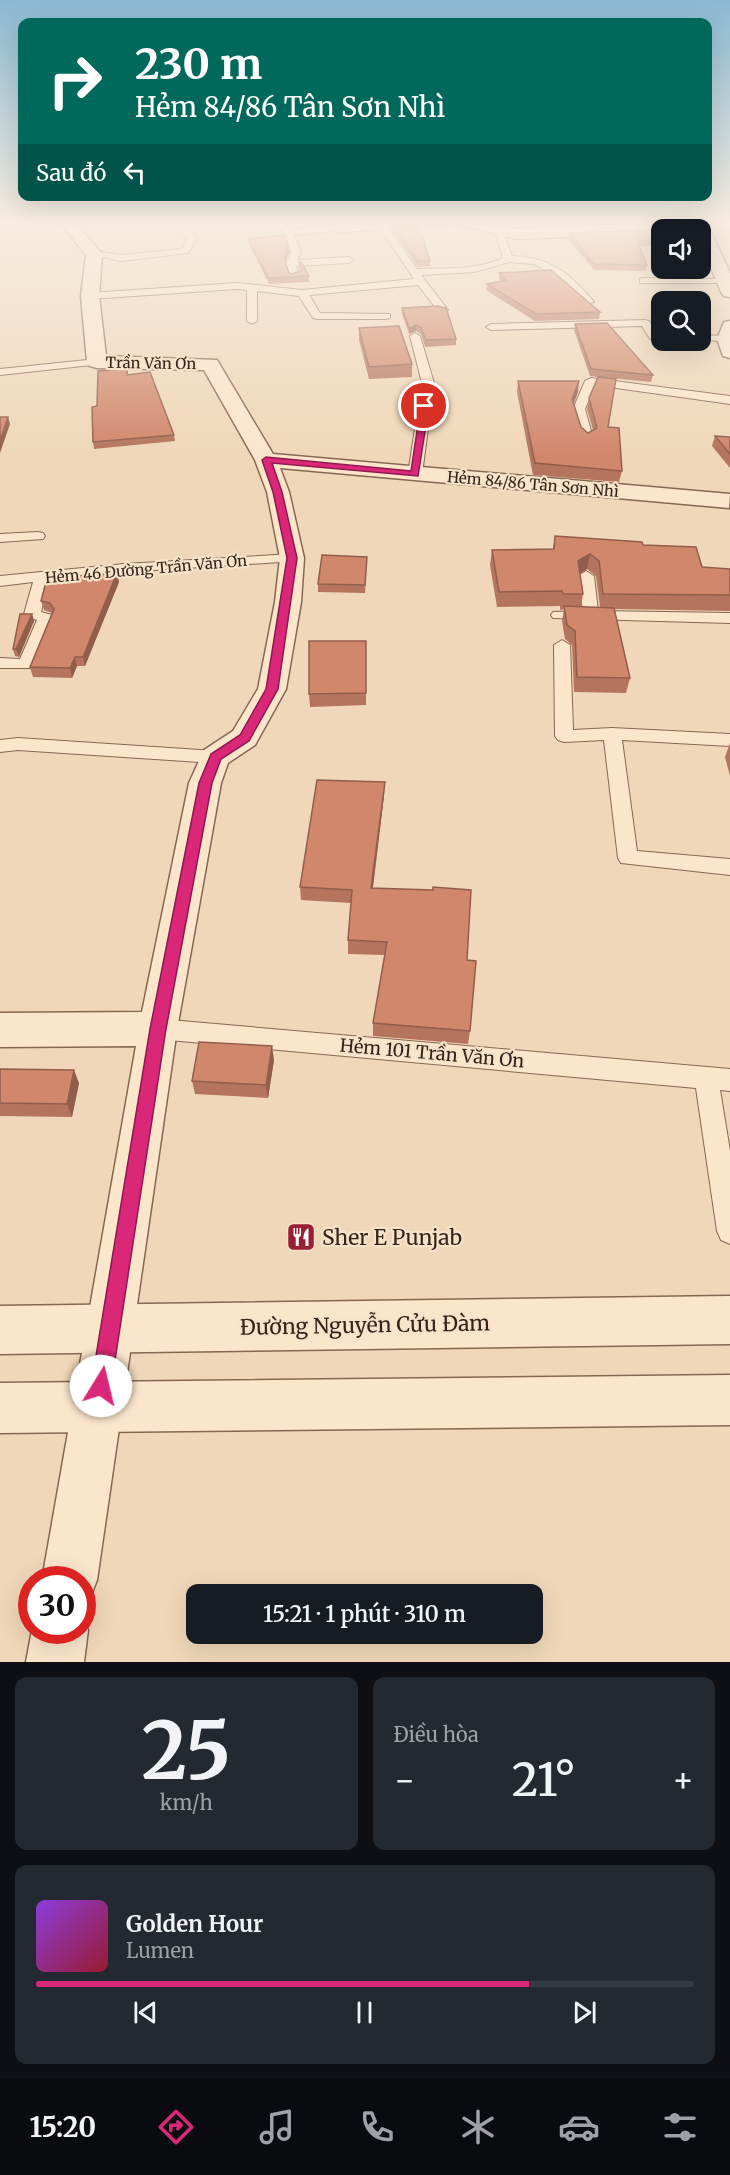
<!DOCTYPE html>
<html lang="vi">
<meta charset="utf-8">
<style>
body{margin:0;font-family:Merriweather,serif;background:#242831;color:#f1f3f6;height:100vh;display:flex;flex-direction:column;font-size:22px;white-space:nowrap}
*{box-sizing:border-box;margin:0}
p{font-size:20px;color:#9ea1a6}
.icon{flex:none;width:33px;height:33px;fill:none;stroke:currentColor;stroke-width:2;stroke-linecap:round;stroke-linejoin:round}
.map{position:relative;height:1662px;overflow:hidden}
.sheet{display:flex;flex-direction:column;gap:15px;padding:15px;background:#0d0f14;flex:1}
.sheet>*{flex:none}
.top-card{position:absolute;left:18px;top:18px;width:694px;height:183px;border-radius:12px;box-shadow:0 6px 24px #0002;background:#00695c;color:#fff;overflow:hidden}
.tools{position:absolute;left:651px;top:219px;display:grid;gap:12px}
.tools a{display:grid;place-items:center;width:60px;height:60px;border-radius:12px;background:#171b24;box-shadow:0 6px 24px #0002;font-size:30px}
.speed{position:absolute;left:18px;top:1566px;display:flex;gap:12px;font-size:30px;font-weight:700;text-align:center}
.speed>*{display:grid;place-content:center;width:78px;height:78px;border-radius:50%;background:#171b24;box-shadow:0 6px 24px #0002;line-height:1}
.speed .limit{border:9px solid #d22;background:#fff;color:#111}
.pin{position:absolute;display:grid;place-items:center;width:51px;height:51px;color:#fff;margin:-26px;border:3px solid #fff;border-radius:50%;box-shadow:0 2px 6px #0007}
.me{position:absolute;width:66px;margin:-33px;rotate:9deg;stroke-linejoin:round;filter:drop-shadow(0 0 4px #0008)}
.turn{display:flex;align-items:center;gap:21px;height:126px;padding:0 18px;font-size:27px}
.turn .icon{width:78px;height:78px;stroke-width:2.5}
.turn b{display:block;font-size:42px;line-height:51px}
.then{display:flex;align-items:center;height:57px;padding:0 18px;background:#0003;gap:12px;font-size:22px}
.big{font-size:45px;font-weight:600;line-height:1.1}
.sheet .widget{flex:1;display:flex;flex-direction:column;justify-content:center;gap:9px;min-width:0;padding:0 21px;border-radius:12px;background:#242831}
.sheet .dial{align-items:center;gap:0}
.dial b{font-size:78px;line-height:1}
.song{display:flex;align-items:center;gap:18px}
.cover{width:72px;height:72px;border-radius:9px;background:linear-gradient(135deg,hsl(270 70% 55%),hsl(350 70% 35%))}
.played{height:6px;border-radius:3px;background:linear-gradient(90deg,#db2777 75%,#363941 75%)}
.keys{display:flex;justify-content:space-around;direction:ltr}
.heat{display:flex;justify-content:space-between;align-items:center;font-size:33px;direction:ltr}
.sheet .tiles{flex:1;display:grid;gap:15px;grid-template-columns:1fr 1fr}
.widget:last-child{grid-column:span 2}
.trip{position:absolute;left:186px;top:1584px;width:357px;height:60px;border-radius:12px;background:#171b24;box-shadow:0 6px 24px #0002;font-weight:600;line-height:60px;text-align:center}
.tab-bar{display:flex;height:96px;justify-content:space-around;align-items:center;background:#090b0e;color:#9ea1a6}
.tab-bar .icon{width:42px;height:42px}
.tab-bar .selected{color:#db2777}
.tab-bar b{font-size:27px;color:#f1f3f6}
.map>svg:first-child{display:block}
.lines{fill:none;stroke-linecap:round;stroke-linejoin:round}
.service-casing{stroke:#876753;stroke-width:2}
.minor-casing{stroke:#876753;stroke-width:3}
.tertiary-casing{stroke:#876753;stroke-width:3}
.service{fill:#fbe6cc;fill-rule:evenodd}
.minor{fill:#fbe6cc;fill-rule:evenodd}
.tertiary{fill:#fbe6cc;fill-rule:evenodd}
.wall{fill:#b4745d;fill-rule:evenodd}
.shaded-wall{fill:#925e4c}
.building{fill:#d1876c;stroke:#925e4c;stroke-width:1.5}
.route{fill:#db2777;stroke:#8e194d;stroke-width:1.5}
.labels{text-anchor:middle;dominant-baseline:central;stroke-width:4.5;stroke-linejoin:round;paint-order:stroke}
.far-street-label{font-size:15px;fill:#352319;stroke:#f7e3c9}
.street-label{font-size:18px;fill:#352319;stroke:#f7e3c9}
.near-poi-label{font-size:21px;fill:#352319;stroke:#f7e3c9;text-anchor:start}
.near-street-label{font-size:21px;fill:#352319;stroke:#f7e3c9}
</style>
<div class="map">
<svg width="730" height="1662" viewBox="0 0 730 1662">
<rect width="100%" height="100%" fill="#f0d7b9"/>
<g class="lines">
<!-- service casing -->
<g class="service-casing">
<g id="service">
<path d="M173,221H182L197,238L188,253L121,261L89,254L94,251L121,255L182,249L187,238Z"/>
<path d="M272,221H281L291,230L343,225L344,227L340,230L294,235L301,252L297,260L349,257L354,260L349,263L296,266L299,276L291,278L286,263L291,252L285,234Z"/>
<path d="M382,222L385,223L417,269C446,268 476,270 503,258L495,232L503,230L512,256C550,257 570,273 594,302L585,304L558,277L534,264L509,262L475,272L421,275L448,310L443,313L439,312L418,285L309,295L320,313L390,314V318L386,319H317L313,318L299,296L257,291V321L252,324L247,321V290L237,289L90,299L85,296L90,293L237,283L302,290L414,279L378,225Z"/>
<path d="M643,278L726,279L730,280V283H640V279Z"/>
<path d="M645,320L649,321L658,334L662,335V340H665L650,339L642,326L491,330L486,327L491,324Z"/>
<path d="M415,333L420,336L434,383L422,474L415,478L408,474L422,383L410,336Z"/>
<path d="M700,335L726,336L730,337V341L697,340H700Z"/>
<path d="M97,359L103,362L101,364L0,375V369Z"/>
<path d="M591,378L730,396V404L595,385L585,409L593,438L587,442L581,438L573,409L585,381Z"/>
<path d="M38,532L43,533L45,536L43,539L0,542V534Z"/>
<path d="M292,554L297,555L299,558L297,561L124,572L49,580L41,612L52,615L54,618L34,664L32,668H0V658L20,659L37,620L26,617L24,614L33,582L0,586V576L124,564Z"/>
<path d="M586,571L594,576L598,611L730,613V623L553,618L551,615L553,612L583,611L578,576Z"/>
<path d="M562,640L570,645L573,730L612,728L730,734V746L622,740L637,851L730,859V875L621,863L618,858L604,740L564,742L558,740L555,736L554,645Z"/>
<path d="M18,738L215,751L221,753L224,757L221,761L215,763L18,750L0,752V740Z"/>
<path d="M158,1019L730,1069V1091L720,1090L730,1151V1244L721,1240L717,1231L696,1088L158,1039L150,1036L147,1029L150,1022Z"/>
</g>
</g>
<!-- minor casing -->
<g class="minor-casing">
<g id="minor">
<path d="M59,221H74L102,254L99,296L106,356L217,360L273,454L730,494L729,508L280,468L289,492L304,558L301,602L286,689L255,745L228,763L221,783L177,1029L97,1580L89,1600L82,1602V1580H42L136,1046L0,1047V1013L142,1012L189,783L204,750L233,731L258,689L275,602L280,558L267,492L255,460L204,370L97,368L90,366L87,362L81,296L86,255Z"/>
<path d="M329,221H482L516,229L655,223L693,224L692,221H706L730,273V297L724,296L721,292L700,242V230H662V233L516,239L465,226L443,225L340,232L335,230Z"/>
<path d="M730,321V358L723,356L717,339L724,322Z"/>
<path d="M82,1616L88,1630L84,1662H26L32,1630H82Z"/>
</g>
</g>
<!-- tertiary casing -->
<g class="tertiary-casing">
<g id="tertiary">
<path d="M730,1296V1344L0,1354V1306Z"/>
<path d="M730,1375V1425L0,1433V1383Z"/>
</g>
</g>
<!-- service -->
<use href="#service" class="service"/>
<!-- minor -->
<use href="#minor" class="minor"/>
<!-- tertiary -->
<use href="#tertiary" class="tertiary"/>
</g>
<!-- wall -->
<g class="wall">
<path d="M553,221H648L556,225Z"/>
<path d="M393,225L430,261V266L418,267L393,231Z"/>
<path d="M569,233L661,241L660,246H640L647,265L646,271L594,270L568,239Z"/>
<path d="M248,239L288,246L289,252L285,261L289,273L291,274L300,272L299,262L309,276V282L269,284L249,244Z"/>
<path d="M499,273L600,312L599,319L535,321L486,290L487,284L501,281L499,279Z"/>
<path d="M402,308L456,339V345L425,347L421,334L416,331L409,334L402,314Z"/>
<path d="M575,324L653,375L651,382L600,377L608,427L622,471L619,482L533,475L517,392L518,381L578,392L574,403L581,427L588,433L593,430L587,409L589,398L598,377L590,376L574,330Z"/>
<path d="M359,328L412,364V377L369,379L359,340Z"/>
<path d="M127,369L128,375L174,435L175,441L94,449L93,442Z"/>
<path d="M715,436L730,437V468L712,446Z"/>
<path d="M555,536L643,545L702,567L730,569V611L614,609L630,678L626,693L574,692L572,645L565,639L562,621L564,609L560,610V606L497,607L490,565L492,550L553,549ZM587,569L596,576L600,607H581L583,594L580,574Z"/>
<path d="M367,557L365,593L318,592V584Z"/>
<path d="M117,573L119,582L85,666H77L72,678L33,677L30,667L52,613L44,610L41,601Z"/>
<path d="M32,614L34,621L19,657L15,656L13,649Z"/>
<path d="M366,641V705L310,707L309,694Z"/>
<path d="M730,743V776L725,757Z"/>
<path d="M384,796L373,888L467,960L470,1031L468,1044L373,1036V1023L385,955L348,954V940L351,903L301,900L300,887Z"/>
<path d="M274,1060L268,1098L195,1094L192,1081Z"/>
<path d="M0,1069L79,1083L72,1117L0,1116Z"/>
</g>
<!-- shaded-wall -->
<g class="shaded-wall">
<path d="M288,246L289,252L284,264V258Z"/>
<path d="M416,325V331L409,334V328Z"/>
<path d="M579,381L578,392L571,410L572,399Z"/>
<path d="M8,417L10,424L0,453V441Z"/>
<path d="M590,554L587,569L576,576L578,561Z"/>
<path d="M117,573L119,582L85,666L83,657Z"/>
<path d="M32,614L34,621L19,657L16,649Z"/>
<path d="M75,657L77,666L72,678L70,668Z"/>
<path d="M385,782L384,796L371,901V888Z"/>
<path d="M272,1046L274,1060L268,1098L266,1085Z"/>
<path d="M74,1070L79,1083L72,1117L67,1104Z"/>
</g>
<!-- building -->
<g class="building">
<path d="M418,223L430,261H418L393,225Z"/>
<path d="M656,230L661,241L637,240L647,265L594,264L569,233Z"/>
<path d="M285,235L288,246L284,258L289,273L291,274L301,271L299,262H301L309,276L268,278L248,239Z"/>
<path d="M551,270L600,312L536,314L487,284L506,280L499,273Z"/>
<path d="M437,306L446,308L456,339L426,340L421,328L416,325L409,328L402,308Z"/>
<path d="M607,323L653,375L591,369L575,324Z"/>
<path d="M399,326L412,364L369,367L359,328Z"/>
<path d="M127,369V375L150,372L174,435L93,442L92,407L97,406L98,371Z"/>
<path d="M598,377L616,379L608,427L619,428L622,471L535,463L518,381H579L572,399L581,427L588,433L597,428L589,398Z"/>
<path d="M0,417H8L0,441Z"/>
<path d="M715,436L730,437V454Z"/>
<path d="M555,536L642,542L643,545L696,547L702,567L730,569V595L603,594L599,561L590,554L578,561L583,594H563L562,591L499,592L492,550L554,549Z"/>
<path d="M322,555L367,557L365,585L318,584Z"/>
<path d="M117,573L83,657H75L70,668L30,667L54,609L50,603L41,601L47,578Z"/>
<path d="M564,606L614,608L630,678L577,677L575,631L567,625Z"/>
<path d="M20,614H32L16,649H13Z"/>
<path d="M309,641H366V693L309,694Z"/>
<path d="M317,780L385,782L371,888L433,890V887L471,890L467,960L476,961L470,1031L373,1023L387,942L348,940L352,890L300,887Z"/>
<path d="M199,1042L272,1046L266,1085L192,1081Z"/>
<path d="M0,1069L74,1070L67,1104L0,1103Z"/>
</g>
<!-- sky -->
<linearGradient id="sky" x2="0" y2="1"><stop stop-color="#8ab9d2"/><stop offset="0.49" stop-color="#f8ede0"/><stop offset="1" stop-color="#f8ede0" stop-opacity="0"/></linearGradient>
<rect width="730" height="454" fill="url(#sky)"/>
<!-- route -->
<path class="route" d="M421,404L429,406L418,476L272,463L282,492L297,558L278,689L249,741L221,759L212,783L166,1029L111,1386L108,1393L101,1396L94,1393L91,1386L150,1029L199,783L211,754L240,735L266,689L287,558L273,492L262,460L266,457L411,471Z"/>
<!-- icons -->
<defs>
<g id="restaurant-square" transform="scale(1.5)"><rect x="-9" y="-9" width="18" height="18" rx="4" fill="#9a1f33" stroke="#f7e3c9"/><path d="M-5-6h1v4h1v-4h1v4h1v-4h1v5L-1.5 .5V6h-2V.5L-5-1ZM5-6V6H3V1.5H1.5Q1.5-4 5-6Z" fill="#fff"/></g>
</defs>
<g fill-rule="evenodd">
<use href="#restaurant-square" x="301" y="1237"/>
</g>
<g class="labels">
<!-- far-street labels -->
<g class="far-street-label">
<text transform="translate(151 363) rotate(1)">Trần Văn Ơn</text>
<text transform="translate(533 484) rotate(5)">Hẻm 84/86 Tân Sơn Nhì</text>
<text transform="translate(146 569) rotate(-5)">Hẻm 46 Đường Trần Văn Ơn</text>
</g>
<!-- street labels -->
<g class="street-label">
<text transform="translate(432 1053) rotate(5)">Hẻm 101 Trần Văn Ơn</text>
</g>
<!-- near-poi labels -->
<g class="near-poi-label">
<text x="322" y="1237">Sher E Punjab</text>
</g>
<!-- near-street labels -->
<g class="near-street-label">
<text transform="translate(365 1325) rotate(-1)">Đường Nguyễn Cửu Đàm</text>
</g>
</g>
</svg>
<div class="tools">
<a><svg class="icon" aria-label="sound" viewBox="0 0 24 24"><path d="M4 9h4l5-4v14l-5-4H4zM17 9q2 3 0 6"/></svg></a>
<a><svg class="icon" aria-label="search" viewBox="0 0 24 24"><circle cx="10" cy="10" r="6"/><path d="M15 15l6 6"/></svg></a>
</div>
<div class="speed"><div class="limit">30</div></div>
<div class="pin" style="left:424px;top:406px;background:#d93025"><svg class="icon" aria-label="arrive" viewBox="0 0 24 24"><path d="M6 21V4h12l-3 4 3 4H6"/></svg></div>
<svg class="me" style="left:101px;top:1386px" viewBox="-20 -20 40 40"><circle r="19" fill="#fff"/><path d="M0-13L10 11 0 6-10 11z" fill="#db2777"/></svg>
<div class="trip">15:21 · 1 phút · 310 m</div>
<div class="top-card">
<div class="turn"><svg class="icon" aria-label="right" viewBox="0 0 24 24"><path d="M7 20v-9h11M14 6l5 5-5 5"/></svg><div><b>230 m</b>Hẻm 84/86 Tân Sơn Nhì</div></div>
<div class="then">Sau đó<svg class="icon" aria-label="left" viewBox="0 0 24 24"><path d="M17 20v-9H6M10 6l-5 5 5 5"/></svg></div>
</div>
</div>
<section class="sheet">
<div class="tiles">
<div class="widget dial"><b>25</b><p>km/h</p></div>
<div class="widget"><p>Điều hòa</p>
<div class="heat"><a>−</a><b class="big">21°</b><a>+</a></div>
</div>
<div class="widget">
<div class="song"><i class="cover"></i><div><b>Golden Hour</b><p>Lumen</p></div></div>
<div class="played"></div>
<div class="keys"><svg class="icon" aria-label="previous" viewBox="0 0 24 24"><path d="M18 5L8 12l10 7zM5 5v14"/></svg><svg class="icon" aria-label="pause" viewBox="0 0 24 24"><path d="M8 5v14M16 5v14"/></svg><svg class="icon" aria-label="next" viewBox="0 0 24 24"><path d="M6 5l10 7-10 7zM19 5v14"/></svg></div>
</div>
</div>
</section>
<nav class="tab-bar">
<b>15:20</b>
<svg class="icon selected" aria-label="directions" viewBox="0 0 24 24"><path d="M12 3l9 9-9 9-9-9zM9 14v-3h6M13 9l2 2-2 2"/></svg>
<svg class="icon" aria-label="music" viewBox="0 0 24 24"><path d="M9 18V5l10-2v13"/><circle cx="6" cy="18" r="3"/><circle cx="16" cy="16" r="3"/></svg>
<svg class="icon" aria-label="phone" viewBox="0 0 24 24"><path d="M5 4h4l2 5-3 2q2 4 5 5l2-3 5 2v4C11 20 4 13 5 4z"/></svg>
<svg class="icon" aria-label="climate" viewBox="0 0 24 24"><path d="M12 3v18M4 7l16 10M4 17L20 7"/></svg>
<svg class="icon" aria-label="car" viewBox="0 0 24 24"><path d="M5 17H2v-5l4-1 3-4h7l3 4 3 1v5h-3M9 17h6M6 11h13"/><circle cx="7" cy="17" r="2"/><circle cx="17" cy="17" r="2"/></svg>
<svg class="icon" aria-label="filters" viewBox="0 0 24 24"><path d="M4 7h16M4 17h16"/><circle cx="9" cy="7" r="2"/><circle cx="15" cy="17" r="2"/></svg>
</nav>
